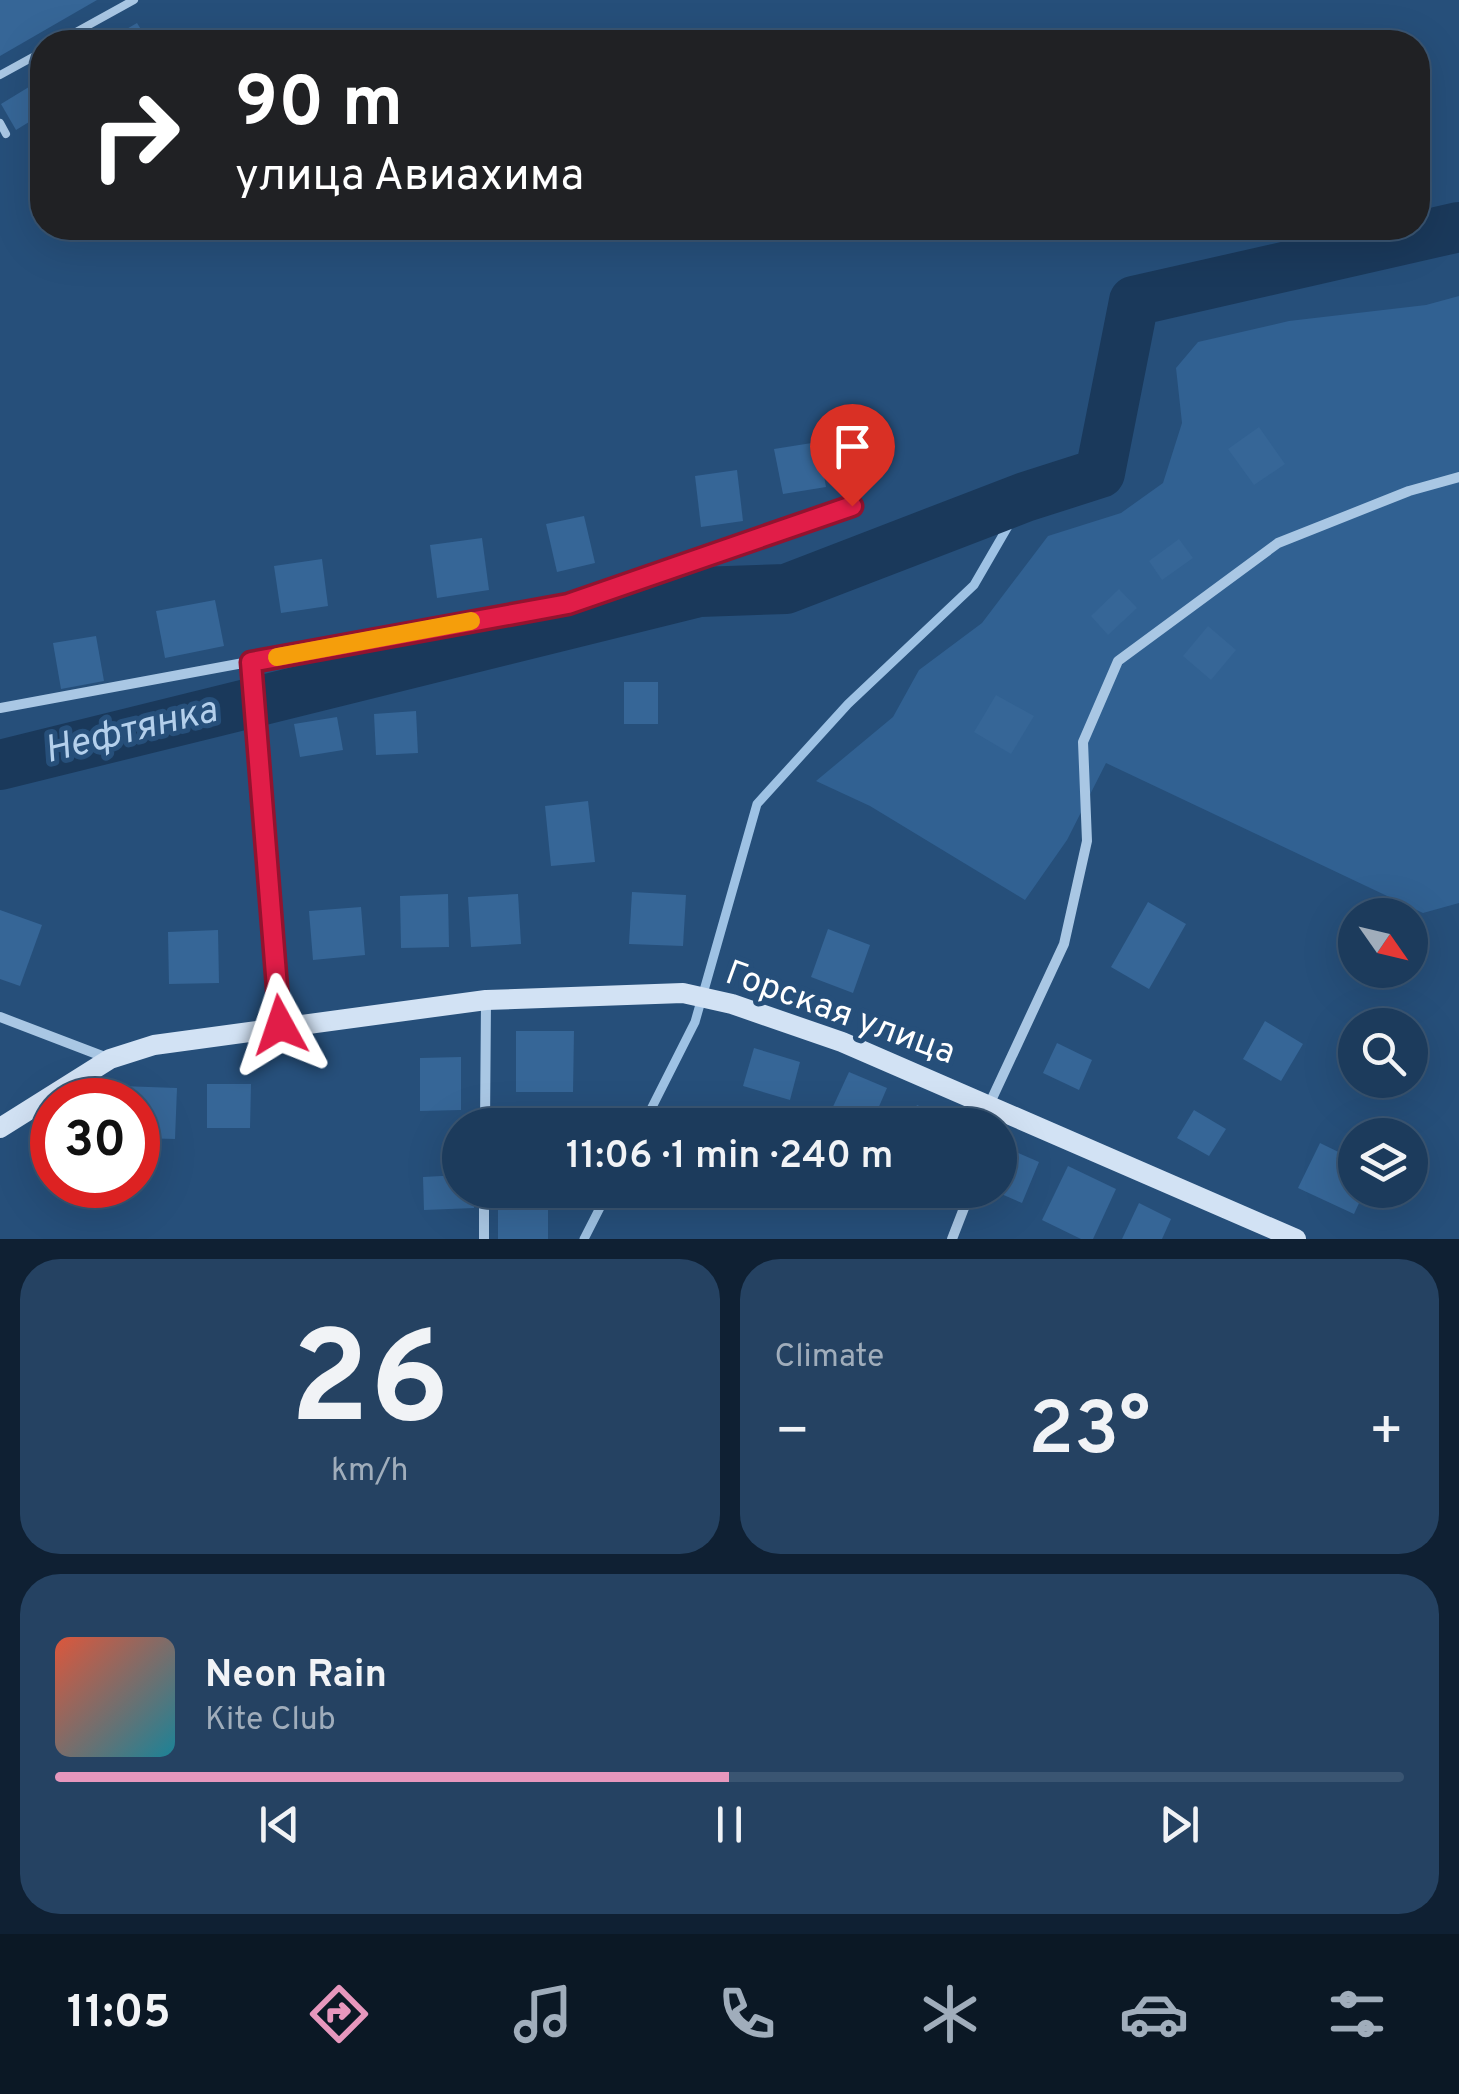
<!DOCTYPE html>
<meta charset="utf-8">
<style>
body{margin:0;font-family:Overpass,sans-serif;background:#254262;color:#f1f3f6;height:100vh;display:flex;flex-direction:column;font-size:38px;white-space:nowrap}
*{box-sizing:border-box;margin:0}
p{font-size:32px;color:#a0adbb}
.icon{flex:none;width:55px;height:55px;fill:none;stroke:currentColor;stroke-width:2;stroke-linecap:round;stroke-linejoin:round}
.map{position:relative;height:1239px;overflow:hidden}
.drawer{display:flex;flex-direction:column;gap:20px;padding:20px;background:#0f2033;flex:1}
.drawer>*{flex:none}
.hud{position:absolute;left:30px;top:30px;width:1400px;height:210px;border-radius:40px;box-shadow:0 10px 40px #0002,0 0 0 2px #3a5572;background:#202124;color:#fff;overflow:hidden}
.needle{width:65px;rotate:124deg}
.fabs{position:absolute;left:1338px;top:898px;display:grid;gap:20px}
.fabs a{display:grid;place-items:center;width:90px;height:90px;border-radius:50%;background:#1c3b5c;box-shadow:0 10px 40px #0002,0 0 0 2px #3a5572;font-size:50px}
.speed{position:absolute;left:30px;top:1078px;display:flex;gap:20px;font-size:50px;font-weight:700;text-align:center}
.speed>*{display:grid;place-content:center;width:130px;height:130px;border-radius:50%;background:#1c3b5c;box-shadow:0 10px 40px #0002,0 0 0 2px #3a5572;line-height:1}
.speed .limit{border:15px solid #d22;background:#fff;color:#111}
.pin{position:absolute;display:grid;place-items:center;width:85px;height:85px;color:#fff;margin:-102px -42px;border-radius:50% 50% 50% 0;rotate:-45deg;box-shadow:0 0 10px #0007}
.pin .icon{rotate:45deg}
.me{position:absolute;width:110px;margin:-55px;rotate:355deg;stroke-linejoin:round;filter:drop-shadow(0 0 8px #0008)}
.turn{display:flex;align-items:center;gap:35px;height:210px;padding:0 40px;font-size:45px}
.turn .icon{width:130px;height:130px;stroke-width:2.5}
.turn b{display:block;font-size:70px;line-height:85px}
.big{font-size:75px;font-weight:600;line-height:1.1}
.drawer .card{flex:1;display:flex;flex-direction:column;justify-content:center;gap:15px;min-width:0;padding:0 35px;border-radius:40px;background:#254262}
.drawer .dial{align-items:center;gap:0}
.dial b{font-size:130px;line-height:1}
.song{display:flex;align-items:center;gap:30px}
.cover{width:120px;height:120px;border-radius:15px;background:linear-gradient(135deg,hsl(10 70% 55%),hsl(190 70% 35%))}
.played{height:10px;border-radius:5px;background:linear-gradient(90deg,#e797bd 50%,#3a5572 50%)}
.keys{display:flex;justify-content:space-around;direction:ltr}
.heat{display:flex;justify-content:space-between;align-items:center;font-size:55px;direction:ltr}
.drawer .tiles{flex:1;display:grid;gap:20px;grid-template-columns:1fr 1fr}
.card:last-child{grid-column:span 2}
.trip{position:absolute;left:442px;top:1108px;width:575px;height:100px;border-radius:50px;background:#1c3b5c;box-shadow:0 10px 40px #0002,0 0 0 2px #3a5572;font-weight:600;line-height:100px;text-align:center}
.menu{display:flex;height:160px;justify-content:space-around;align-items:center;background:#0b1825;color:#a0adbb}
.menu .icon{width:70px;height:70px}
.menu .current{color:#e797bd}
.menu b{font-size:45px;color:#f1f3f6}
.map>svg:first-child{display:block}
.green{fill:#316192}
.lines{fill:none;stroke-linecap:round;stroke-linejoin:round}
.stream{stroke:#9ec2e4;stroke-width:9}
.river{stroke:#1a395b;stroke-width:50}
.building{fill:#366697}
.lane{stroke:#a9c7e4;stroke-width:8}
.street{stroke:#a9c7e4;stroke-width:10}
.secondary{stroke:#d2e2f4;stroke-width:20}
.route-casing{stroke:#92132f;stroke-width:25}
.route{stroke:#e11d48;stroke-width:18}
.slow{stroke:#f59e0b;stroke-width:18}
.labels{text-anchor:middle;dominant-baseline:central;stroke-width:10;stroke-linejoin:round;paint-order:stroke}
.street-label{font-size:35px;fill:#fff;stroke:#264f7a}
.water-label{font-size:38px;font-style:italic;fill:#b4d0ec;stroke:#264f7a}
</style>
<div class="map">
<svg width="1459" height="1239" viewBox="0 0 1459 1239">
<rect width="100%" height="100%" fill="#264f7a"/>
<!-- green -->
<path class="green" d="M1459,296V903L1423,913L1106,763L1067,840L1025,900L870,806L816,781L893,717L919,670L982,623L1048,536L1121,513L1163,483L1182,423L1176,368L1198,342L1289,321L1426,305Z"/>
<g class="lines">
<!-- stream -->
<g class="stream">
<path d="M643,1125L695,1022L757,804L848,704L974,585L1025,497"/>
<path d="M584,1239L609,1190"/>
</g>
<!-- river -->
<path class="river" d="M0,765L699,592L786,589L1025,497L1100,473L1134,301L1459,227"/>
</g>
<!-- building -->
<g class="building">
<path d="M0,0H97L0,56Z"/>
<path d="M137,23L149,42H104Z"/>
<path d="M42,79V114L16,130L1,104Z"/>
<path d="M1259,427L1285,464L1254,485L1228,449Z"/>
<path d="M818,442L826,487L783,494L774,449Z"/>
<path d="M737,470L743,521L701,527L695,476Z"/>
<path d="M584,516L595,563L557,572L546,524Z"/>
<path d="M482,538L489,590L437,598L430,545Z"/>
<path d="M1179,539L1193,558L1162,580L1149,561Z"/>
<path d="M322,559L328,606L281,613L274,566Z"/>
<path d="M1119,589L1137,608L1108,635L1091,616Z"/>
<path d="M215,600L224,646L165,658L156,611Z"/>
<path d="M1208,626L1236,650L1211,680L1183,656Z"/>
<path d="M96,636L104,681L61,689L53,643Z"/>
<rect x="624" y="682" width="34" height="42"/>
<path d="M996,695L1034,716L1011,754L974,732Z"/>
<path d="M416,711L418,753L376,755L374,714Z"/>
<path d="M337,717L343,750L300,757L294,724Z"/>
<path d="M588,801L595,862L551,866L545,806Z"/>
<path d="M632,892L686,895L683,946L629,944Z"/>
<path d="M448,894L449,947L401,948L400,896Z"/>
<path d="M518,894L521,944L471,947L468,897Z"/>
<path d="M1148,902L1186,924L1149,989L1111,967Z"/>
<path d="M361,907L365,955L313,960L309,911Z"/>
<path d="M0,910L42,925L20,986L0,979Z"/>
<path d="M828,929L870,945L853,993L811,977Z"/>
<path d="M218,930L219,983L169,984L168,932Z"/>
<path d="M1265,1021L1303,1044L1281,1081L1243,1059Z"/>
<path d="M516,1031H574L573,1092H516Z"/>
<path d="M1057,1043L1092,1060L1079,1090L1043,1073Z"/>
<path d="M754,1048L800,1062L790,1100L743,1086Z"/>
<path d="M461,1057V1110L420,1111V1058Z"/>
<path d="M849,1072L887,1088L871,1125L831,1111Z"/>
<path d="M207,1084H251L250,1128H207Z"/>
<path d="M121,1086L177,1088L175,1139L138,1138V1100H120Z"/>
<path d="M917,1105L960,1125H908Z"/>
<path d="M1194,1110L1226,1129L1209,1156L1177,1138Z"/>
<path d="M1320,1143L1355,1160V1190H1365L1354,1214L1298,1188Z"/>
<path d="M1000,1145L1039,1162L1022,1203L992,1190H1000Z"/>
<path d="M1068,1166L1116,1189L1093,1239H1081L1042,1220Z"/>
<path d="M460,1175V1190H474V1208L424,1210L423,1177Z"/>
<path d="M1139,1203L1171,1219L1162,1239H1122Z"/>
<path d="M548,1208V1239H498V1209Z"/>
</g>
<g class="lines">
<!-- lane -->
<g class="lane">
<path d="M58,42L134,0"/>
<path d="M0,75L42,52"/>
<path d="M0,123L6,134"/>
</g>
<!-- street -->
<g class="street">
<path d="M251,662L280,1025"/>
<path d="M0,708L568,603L852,506"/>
<path d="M0,1017L110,1059"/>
<path d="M989,1105L1064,944L1087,841L1083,742L1118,661L1278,543L1409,491L1459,477"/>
<path d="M485,1125L486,1001"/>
<path d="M484,1239V1190"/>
<path d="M952,1239L971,1190"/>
</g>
<!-- secondary -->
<path class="secondary" d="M0,1128L110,1059L154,1045L486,1000L683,993L732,1004L842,1042L1296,1239"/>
</g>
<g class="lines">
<!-- route casing -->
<g class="route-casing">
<path id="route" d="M280,1025L251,662L568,604L852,506"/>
</g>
<!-- route -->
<use href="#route" class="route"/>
<!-- slow -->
<path class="slow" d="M277,657L471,621"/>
</g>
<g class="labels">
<!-- street labels -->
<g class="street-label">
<text transform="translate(840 1014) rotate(20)">Горская улица</text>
</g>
<!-- water labels -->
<g class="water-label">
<text transform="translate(131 732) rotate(-14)">Нефтянка</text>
</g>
</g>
</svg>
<div class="fabs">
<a><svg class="needle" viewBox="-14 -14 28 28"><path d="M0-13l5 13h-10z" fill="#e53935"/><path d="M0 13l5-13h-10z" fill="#a0adbb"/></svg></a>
<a><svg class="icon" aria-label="search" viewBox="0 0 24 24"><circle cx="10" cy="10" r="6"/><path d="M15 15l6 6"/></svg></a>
<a><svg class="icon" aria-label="layers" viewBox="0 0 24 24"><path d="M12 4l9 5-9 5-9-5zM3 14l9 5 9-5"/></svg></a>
</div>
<div class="speed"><div class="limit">30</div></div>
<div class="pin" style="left:852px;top:506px;background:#d93025"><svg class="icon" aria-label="arrive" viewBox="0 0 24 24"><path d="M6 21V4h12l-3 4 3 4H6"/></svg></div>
<svg class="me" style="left:280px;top:1025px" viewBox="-20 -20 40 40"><path d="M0-17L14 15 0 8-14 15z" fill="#e11d48" stroke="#fff" stroke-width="4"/></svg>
<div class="trip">11:06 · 1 min · 240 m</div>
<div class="hud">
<div class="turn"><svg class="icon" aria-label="right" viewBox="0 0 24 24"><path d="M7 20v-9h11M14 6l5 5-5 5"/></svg><div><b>90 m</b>улица Авиахима</div></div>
</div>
</div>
<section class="drawer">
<div class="tiles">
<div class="card dial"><b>26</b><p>km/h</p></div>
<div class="card"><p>Climate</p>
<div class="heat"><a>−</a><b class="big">23°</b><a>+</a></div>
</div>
<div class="card">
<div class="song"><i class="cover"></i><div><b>Neon Rain</b><p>Kite Club</p></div></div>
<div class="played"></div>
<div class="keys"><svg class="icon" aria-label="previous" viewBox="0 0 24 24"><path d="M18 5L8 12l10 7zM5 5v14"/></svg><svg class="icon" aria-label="pause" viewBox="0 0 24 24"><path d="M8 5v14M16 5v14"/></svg><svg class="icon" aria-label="next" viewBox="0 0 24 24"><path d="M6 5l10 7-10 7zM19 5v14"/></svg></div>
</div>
</div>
</section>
<nav class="menu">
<b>11:05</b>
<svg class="icon current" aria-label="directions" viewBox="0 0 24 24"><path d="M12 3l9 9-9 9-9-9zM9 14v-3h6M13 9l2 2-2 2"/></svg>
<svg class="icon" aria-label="music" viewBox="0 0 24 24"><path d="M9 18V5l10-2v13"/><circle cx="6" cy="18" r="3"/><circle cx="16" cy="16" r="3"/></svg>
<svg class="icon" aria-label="phone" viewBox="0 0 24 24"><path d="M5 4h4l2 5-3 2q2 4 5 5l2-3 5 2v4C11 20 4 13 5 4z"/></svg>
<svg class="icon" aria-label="climate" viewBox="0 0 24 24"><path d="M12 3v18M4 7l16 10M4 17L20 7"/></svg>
<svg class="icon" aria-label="car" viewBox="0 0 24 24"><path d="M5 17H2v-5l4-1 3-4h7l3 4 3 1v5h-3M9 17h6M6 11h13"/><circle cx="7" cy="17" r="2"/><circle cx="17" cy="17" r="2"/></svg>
<svg class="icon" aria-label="filters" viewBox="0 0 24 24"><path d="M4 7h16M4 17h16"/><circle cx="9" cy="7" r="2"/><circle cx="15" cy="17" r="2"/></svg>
</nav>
